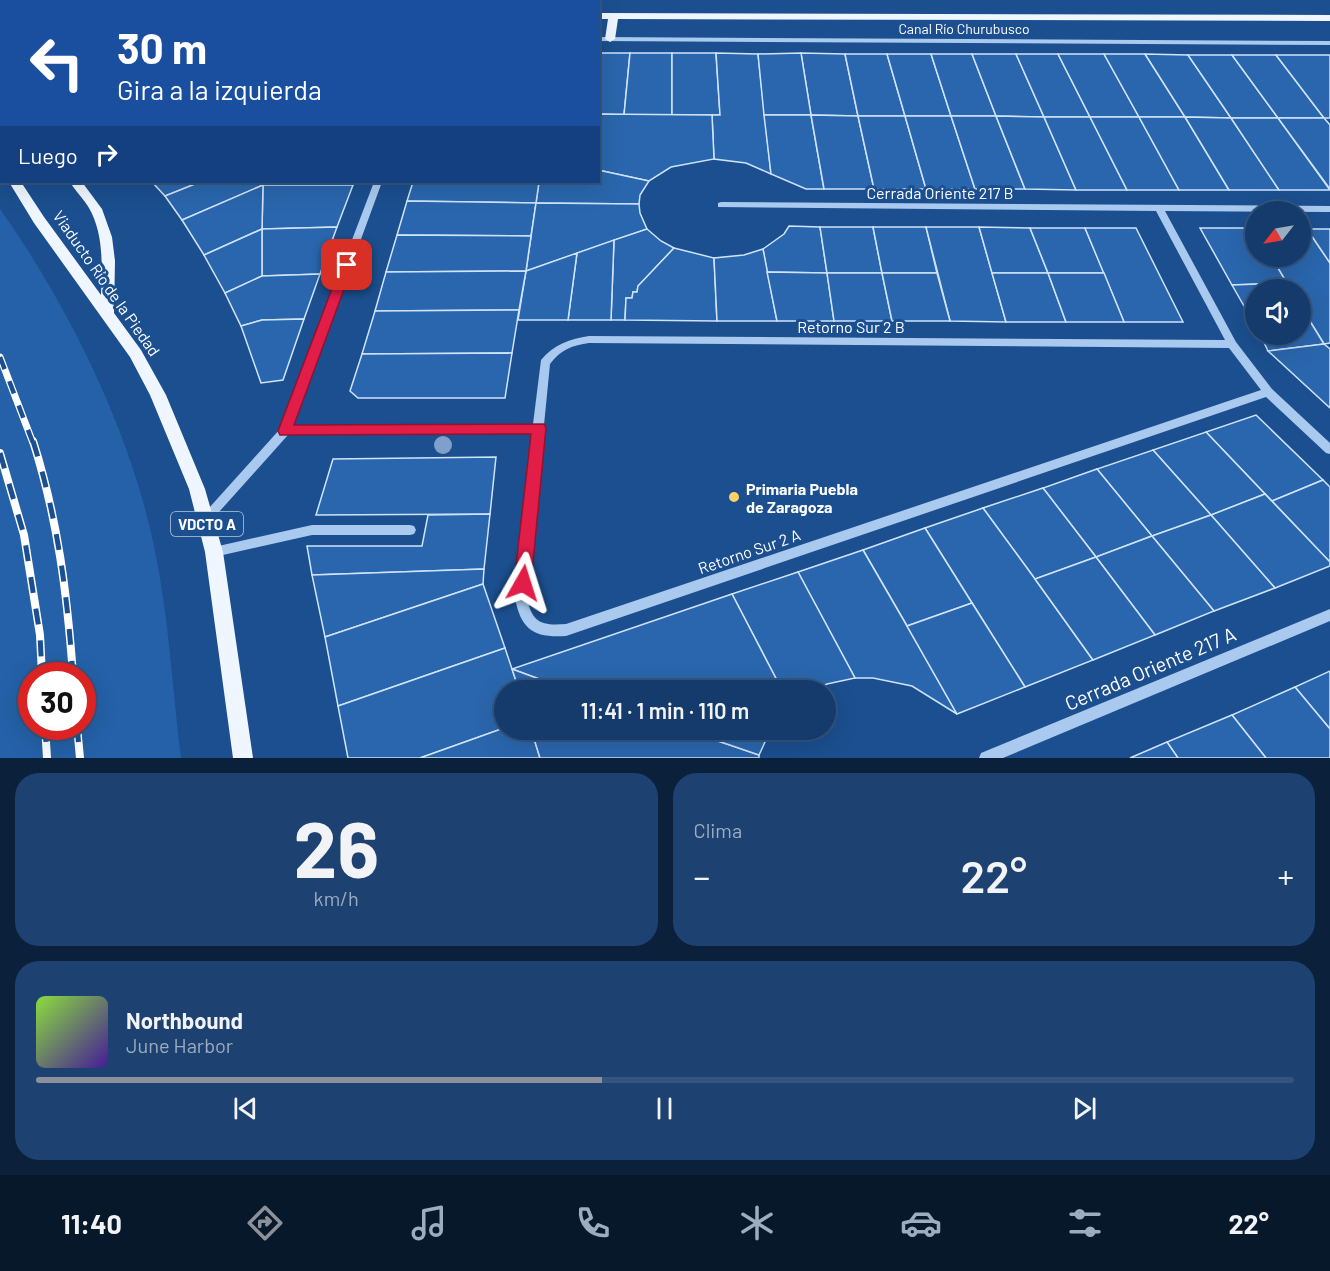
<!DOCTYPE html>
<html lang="es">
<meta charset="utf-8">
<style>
body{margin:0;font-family:Barlow,sans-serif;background:#1d4271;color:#f1f3f6;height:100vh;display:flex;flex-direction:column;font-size:22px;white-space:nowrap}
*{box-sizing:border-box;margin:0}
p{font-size:20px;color:#9dadc1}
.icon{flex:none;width:33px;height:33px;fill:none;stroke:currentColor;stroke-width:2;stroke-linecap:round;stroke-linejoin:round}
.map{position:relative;height:758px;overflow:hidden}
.side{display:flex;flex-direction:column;gap:15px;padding:15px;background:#0b203b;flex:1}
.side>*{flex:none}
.banner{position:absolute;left:0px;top:0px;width:600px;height:183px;box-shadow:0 6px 24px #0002,0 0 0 2px #33557e;background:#1a4fa0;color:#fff;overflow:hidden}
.needle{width:39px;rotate:239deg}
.controls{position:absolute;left:1245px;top:201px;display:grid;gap:12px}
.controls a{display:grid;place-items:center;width:66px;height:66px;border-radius:50%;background:#143b6b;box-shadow:0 6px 24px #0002,0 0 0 2px #33557e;font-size:30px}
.speed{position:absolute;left:18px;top:662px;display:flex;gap:12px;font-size:30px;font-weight:700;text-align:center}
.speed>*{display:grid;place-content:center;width:78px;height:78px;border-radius:50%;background:#143b6b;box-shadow:0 6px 24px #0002,0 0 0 2px #33557e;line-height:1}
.speed .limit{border:9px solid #d22;background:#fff;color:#111}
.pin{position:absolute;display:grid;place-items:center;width:51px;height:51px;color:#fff;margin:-26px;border-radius:12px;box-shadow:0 3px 9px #0006}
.me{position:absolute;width:66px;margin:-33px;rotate:6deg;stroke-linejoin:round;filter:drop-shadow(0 0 4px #0008)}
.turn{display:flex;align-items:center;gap:21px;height:126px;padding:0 18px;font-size:27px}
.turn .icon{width:78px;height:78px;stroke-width:2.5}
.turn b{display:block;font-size:42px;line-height:51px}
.then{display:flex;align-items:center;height:57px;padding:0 18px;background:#0003;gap:12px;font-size:22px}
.big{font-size:45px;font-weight:600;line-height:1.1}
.side .card{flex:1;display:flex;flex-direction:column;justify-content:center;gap:9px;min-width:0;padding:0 21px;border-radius:24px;background:#1d4271}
.side .dial{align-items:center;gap:0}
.dial b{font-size:78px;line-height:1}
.song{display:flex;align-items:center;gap:18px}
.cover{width:72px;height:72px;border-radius:9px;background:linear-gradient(135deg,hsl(90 70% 55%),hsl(260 70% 35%))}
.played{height:6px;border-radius:3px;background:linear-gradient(90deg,#8c9099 45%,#33557e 45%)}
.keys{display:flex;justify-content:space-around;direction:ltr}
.heat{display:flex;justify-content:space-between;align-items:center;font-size:33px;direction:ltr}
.side .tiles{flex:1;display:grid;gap:15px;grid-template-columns:1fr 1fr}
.card:last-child{grid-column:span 2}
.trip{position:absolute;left:494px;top:680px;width:342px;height:60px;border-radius:30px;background:#143b6b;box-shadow:0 6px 24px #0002,0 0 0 2px #33557e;font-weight:600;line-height:60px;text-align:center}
.dock{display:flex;height:96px;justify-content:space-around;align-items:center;background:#08182b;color:#9dadc1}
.dock .icon{width:42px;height:42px}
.dock .selected{color:#8c9099}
.dock b{font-size:27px;color:#f1f3f6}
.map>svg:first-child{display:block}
.green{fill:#2461a8;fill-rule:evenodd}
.building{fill:#2a66ad;stroke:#cfe3fa;stroke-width:1.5}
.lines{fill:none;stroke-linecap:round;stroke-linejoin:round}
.minor{fill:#a9c9ee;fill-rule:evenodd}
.major{fill:#f0f6ff;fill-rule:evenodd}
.rail-far1-casing{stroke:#fff;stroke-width:7}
.rail-casing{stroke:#fff;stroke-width:8}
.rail-far1{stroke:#1b4f8f;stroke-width:4.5;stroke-dasharray:13;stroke-linecap:butt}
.rail{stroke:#1b4f8f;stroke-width:5;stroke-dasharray:16;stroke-linecap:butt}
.tree{fill:#7ea0ca}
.route{fill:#e11d48;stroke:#92132f;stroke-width:1.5}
.poi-dot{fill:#ffd166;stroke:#1b4f8f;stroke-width:2}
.labels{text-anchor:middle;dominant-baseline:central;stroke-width:6;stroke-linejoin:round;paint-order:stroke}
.far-street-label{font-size:14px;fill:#fff;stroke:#1b4f8f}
.shield{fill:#1b4f8f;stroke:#bbcadd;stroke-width:1.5}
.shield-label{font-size:15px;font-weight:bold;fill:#fff}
.street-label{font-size:16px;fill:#fff;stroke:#1b4f8f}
.poi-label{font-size:16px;font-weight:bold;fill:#fff;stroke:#1b4f8f;text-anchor:start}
.near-street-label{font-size:20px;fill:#fff;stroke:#1b4f8f}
</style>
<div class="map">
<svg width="1330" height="758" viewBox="0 0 1330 758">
<rect width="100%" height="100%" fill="#1b4f8f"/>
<!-- green -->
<path class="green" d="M0,209C68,305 130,430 154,546C169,616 172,687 181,758H0ZM32,675H82V726H32Z"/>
<!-- building -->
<g class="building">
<path d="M598,53H630L624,115L598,114Z"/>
<path d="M630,53H672V115H624Z"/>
<path d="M672,53H716L720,115H672Z"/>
<path d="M716,53L758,54L771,174L746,163L714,159L712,115H720Z"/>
<path d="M801,53L845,54L858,116L811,115Z"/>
<path d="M801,53L811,115H764L758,54Z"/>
<path d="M845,54H887L905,116H858Z"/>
<path d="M887,54H931L951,116H905Z"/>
<path d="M931,54H972L996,116H951Z"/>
<path d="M972,54H1016L1044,117L996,116Z"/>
<path d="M1016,54H1058L1090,117H1044Z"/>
<path d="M1058,54H1104L1139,117H1090Z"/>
<path d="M1104,54H1145L1185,117H1139Z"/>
<path d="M1145,54L1188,55L1231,118L1185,117Z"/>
<path d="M1188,55H1232L1278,118H1231Z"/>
<path d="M1232,55H1276L1324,118H1278Z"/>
<path d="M1276,55H1330V118H1324Z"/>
<path d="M598,114L712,115L714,159L671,167L649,181L598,170Z"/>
<path d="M764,115H811L824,189H806L771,174Z"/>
<path d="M811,115L858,116L874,189H824Z"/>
<path d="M858,116H905L926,189H874Z"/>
<path d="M905,116H951L975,189H926Z"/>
<path d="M951,116H996L1025,189H975Z"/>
<path d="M996,116L1044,117L1076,190L1025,189Z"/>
<path d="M1044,117H1090L1127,190H1076Z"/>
<path d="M1090,117H1139L1179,190H1127Z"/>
<path d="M1139,117H1185L1229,190H1179Z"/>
<path d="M1185,117L1231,118L1279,190H1229Z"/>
<path d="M1231,118H1278L1330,190H1279Z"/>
<path d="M1278,118H1324L1330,125V189Z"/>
<path d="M598,170L649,181L640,195L639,204L536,203L539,182H598Z"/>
<path d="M152,182H200L165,196Z"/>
<path d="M200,182H263V185L182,220L165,196Z"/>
<path d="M263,182H354L353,185H263Z"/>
<path d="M413,182H539L536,203L407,201Z"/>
<path d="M263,185H353L337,227L262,229Z"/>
<path d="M263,185L262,229L204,255L182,220Z"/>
<path d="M407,201L536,203L531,236L397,235Z"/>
<path d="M536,203L639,204L640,213L647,229L526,271Z"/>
<path d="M789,226L820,227L827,273L767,272L763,249L784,234Z"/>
<path d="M337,227L320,274L262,276V229Z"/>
<path d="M820,227H873L882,273H827Z"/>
<path d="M873,227H926L937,273H882Z"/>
<path d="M926,227H979L1006,322L950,321Z"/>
<path d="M979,227L1030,228L1048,273H992Z"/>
<path d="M1030,228H1085L1104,273H1048Z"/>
<path d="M1085,228H1136L1183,322H1124Z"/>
<path d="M1200,228H1254L1256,256H1271L1287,283L1232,285Z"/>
<path d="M262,229V276L225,293L204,255Z"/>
<path d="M647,229L661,241L674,248L638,286L637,292H633L632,298H626L625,320H611L614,240Z"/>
<path d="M1300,229H1307L1330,263V343L1324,344L1300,305V290H1291L1271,256H1300Z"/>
<path d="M1307,229H1330V263Z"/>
<path d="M397,235L531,236L526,271L386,272Z"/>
<path d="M614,240L611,320H568L577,253Z"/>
<path d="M674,248L714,258L717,321L625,320L626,298H632L633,292H637L638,286Z"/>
<path d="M763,249L777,321H717L714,258L744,255Z"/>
<path d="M577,253L568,320H518L526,271Z"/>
<path d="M526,271L519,310L375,311L386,272Z"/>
<path d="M767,272L827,273L834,321H777Z"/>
<path d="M827,273H882L892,321H834Z"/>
<path d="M882,273H937L950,321H892Z"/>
<path d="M992,273H1048L1066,322H1006Z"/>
<path d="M1048,273H1104L1124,322H1066Z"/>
<path d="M320,274L304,319L262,320L241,326L225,293L262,276Z"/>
<path d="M1287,283L1291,290H1256V327L1232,285Z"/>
<path d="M1300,305L1324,344L1268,351L1260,334H1300Z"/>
<path d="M519,310L512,353L362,354L375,311Z"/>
<path d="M304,319L283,380L261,383L241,326L262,320Z"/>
<path d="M1324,344L1330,349V408L1268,351Z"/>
<path d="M512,353L505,398H358L350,391L362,354Z"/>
<path d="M1256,415L1323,480L1272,501L1206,432Z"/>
<path d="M1206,432L1265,494L1211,515L1153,450Z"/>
<path d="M1153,450L1211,515L1152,536L1097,469Z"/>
<path d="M496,457L490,514L316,515L333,459Z"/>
<path d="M1097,469L1152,536L1096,557L1043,488Z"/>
<path d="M1323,480L1330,487V562L1272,501Z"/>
<path d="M1043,488L1096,557L1035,579L983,508Z"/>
<path d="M1265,494L1330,562V566L1275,588L1211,515Z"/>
<path d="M983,508L1035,579L1093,660L1025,687L925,528Z"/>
<path d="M490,514L484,569L312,575L307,546H422L428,515Z"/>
<path d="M1211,515L1275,588L1214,611L1152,536Z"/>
<path d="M925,528L972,603L907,626L863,550Z"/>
<path d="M1152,536L1214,611L1155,635L1096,557Z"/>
<path d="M863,550L907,626L957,714L912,686L873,678H855L798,572Z"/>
<path d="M1096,557L1155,635L1093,660L1035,579Z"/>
<path d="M484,569L483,584L325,637L312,575Z"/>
<path d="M798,572L855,678L827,684L815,690H782L732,594Z"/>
<path d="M483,584L505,648L338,706L325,637Z"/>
<path d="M732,594L782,690H569L512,669Z"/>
<path d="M972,603L1025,687L957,714L907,626Z"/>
<path d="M505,648L519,690H504V728L420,758H348L338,706Z"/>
<path d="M512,669L569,690H519Z"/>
<path d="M1330,671V729L1295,687Z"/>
<path d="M1295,687L1330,729V758H1266L1232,715Z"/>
<path d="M1232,715L1266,758H1178L1167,742Z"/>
<path d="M504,728L531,729L540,758H420Z"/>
<path d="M531,729H683L759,755V758H540Z"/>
<path d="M683,729H771L759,755Z"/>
<path d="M1167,742L1178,758H1130Z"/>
</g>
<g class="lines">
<!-- minor -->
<g class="minor">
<path d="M114,0H122L121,2H112Z"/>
<path d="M598,37L1330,41V45L598,41Z"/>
<path d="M374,182H382L292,427L533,424L541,360C554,344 570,339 589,336L1225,340L1156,211L718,207V203L721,202L1330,206V212L1165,211L1236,342L1272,389L1330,443V454L1326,453L1266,397L566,636C534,638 521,630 515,598L532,432L288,435L210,522L206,523L202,522L200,518L280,429ZM589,343L1229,348L1261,390L566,624C542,626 532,623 527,598L550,364C560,350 573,345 589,343Z"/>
<path d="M312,525H410L414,526L416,530L414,534L410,535H312L214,557L210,556L208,552L210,548L214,547Z"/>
<path d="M1330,609V621L1003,758H979L981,753Z"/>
</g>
<!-- major -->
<g class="major">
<rect x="242" y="0" width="10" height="2"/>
<path d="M598,13L1330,15V21L618,19L615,39L610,42L605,39L608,19H598Z"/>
<rect x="0" y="73" width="2" height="8"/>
<path d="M0,154L2,155V163H0Z"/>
<path d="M9,182H21L44,217L101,295C102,266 104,234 89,208C84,199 75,191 70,182H82L102,209L112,237L115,261L114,313L141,350L166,395L205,489L223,552L253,758H233L205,552L189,489L150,395L130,357L34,223Z"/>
</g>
<!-- rail-far1 casing -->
<g class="rail-far1-casing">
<path id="rail-far1" d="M0,357L33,443"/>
</g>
<!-- rail casing -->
<g class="rail-casing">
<g id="rail">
<path d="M33,441C58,520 67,593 73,675"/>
<path d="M0,453L24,535L40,635L42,675"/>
<path d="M45,726L47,758"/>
<path d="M77,726L80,758"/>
</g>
</g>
<!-- rail-far1 -->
<use href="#rail-far1" class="rail-far1"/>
<!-- rail -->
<use href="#rail" class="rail"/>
</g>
<!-- trees -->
<circle class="tree" cx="443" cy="445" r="9"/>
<!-- route -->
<path class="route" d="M347,260L353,265L294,425L544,424L546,428L531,583L528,588L523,590L517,588L514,583L531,434L280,435L278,431L341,265Z"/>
<!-- markers -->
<circle class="poi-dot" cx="734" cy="497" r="6"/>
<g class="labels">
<!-- far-street labels -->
<g class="far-street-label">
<text x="964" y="28">Canal Río Churubusco</text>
</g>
<!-- shield labels -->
<rect class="shield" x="171" y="512" width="72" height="24" rx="4.5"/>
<g class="shield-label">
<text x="207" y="524">VDCTO A</text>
</g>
<!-- street labels -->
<g class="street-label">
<text x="940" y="192">Cerrada Oriente 217 B</text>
<text transform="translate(107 283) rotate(55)">Viaducto Río de la Piedad</text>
<text x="851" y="326">Retorno Sur 2 B</text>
<text transform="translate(749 551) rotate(-19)">Retorno Sur 2 A</text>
</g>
<!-- poi labels -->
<g class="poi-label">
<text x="746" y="488">Primaria Puebla<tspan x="746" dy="18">de Zaragoza</tspan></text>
</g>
<!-- near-street labels -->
<g class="near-street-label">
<text transform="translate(1150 668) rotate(-23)">Cerrada Oriente 217 A</text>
</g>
</g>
</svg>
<div class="controls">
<a><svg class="needle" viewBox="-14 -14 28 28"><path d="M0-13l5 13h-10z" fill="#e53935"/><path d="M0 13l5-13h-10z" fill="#9dadc1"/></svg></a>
<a><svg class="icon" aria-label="sound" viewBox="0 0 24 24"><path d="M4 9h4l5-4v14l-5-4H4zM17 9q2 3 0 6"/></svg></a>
</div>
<div class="speed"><div class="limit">30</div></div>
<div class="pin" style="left:347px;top:265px;background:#d93025"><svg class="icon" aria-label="arrive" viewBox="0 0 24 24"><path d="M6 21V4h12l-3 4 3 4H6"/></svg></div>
<svg class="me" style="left:523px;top:583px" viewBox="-20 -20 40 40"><path d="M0-17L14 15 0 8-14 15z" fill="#e11d48" stroke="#fff" stroke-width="4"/></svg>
<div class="trip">11:41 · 1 min · 110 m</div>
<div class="banner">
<div class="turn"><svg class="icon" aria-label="left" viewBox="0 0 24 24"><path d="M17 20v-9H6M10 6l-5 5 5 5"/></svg><div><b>30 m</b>Gira a la izquierda</div></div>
<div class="then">Luego<svg class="icon" aria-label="right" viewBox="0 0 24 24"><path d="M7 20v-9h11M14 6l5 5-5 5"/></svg></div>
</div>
</div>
<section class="side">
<div class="tiles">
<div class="card dial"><b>26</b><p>km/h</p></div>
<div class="card"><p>Clima</p>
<div class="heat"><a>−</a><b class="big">22°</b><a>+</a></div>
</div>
<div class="card">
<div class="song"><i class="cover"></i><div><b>Northbound</b><p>June Harbor</p></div></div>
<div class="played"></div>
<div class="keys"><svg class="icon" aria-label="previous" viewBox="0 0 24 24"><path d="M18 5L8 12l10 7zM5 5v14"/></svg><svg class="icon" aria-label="pause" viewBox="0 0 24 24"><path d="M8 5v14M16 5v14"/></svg><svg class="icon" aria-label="next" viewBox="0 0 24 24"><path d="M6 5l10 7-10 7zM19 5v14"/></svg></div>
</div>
</div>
</section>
<nav class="dock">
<b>11:40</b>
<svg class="icon selected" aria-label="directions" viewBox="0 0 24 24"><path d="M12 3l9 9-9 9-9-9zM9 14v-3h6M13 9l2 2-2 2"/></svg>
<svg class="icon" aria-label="music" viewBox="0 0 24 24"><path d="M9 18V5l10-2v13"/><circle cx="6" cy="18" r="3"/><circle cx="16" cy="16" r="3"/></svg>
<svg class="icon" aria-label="phone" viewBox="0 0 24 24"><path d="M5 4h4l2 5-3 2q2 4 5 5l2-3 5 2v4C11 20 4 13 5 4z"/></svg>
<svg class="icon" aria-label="climate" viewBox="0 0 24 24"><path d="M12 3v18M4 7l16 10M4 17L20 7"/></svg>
<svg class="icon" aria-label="car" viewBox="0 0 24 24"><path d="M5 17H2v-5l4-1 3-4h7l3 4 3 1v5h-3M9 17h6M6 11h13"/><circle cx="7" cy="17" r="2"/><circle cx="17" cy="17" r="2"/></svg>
<svg class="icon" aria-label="filters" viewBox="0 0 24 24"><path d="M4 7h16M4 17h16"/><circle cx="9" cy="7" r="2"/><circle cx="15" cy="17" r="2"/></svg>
<b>22°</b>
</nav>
